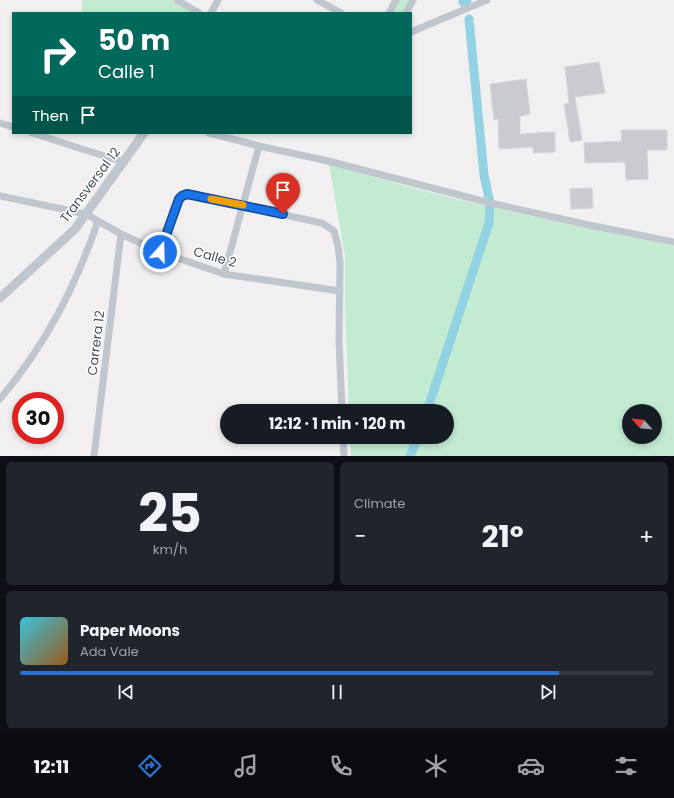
<!DOCTYPE html>
<meta charset="utf-8">
<style>
body{margin:0;font-family:Poppins,sans-serif;background:#20242c;color:#f1f3f6;height:100vh;display:flex;flex-direction:column;font-size:15px;white-space:nowrap}
*{box-sizing:border-box;margin:0}
p{font-size:13px;color:#9ea1a6}
.icon{flex:none;width:22px;height:22px;fill:none;stroke:currentColor;stroke-width:2;stroke-linecap:round;stroke-linejoin:round}
.map{position:relative;height:456px;overflow:hidden}
.panel{display:flex;flex-direction:column;gap:6px;padding:6px;background:#0d0f14;flex:1}
.panel>*{flex:none}
.guide{position:absolute;left:12px;top:12px;width:400px;height:122px;border-radius:0px;box-shadow:0 2px 6px #0003;background:#00695c;color:#fff;overflow:hidden}
.needle{width:26px;rotate:297deg}
.fabs{position:absolute;left:622px;top:404px;display:grid;gap:8px}
.fabs a{display:grid;place-items:center;width:40px;height:40px;border-radius:50%;background:#171b24;box-shadow:0 2px 6px #0003;font-size:20px}
.speed{position:absolute;left:12px;top:392px;display:flex;gap:8px;font-size:20px;font-weight:700;text-align:center}
.speed>*{display:grid;place-content:center;width:52px;height:52px;border-radius:50%;background:#171b24;box-shadow:0 2px 6px #0003;line-height:1}
.speed .limit{border:6px solid #d22;background:#fff;color:#111}
.pin{position:absolute;display:grid;place-items:center;width:34px;height:34px;color:#fff;margin:-41px -17px;border-radius:50% 50% 50% 0;rotate:-45deg;box-shadow:0 0 4px #0007}
.pin .icon{rotate:45deg}
.me{position:absolute;width:44px;margin:-22px;rotate:20deg;stroke-linejoin:round;filter:drop-shadow(0 0 3px #0008)}
.turn{display:flex;align-items:center;gap:14px;height:84px;padding:0 20px;font-size:18px}
.turn .icon{width:52px;height:52px;stroke-width:2.5}
.turn b{display:block;font-size:28px;line-height:34px}
.then{display:flex;align-items:center;height:38px;padding:0 20px;background:#0003;gap:8px;font-size:15px}
.big{font-size:30px;font-weight:700;line-height:1.1}
.panel .tile{flex:1;display:flex;flex-direction:column;justify-content:center;gap:6px;min-width:0;padding:0 14px;border-radius:6px;background:#20242c}
.panel .dial{align-items:center;gap:0}
.dial b{font-size:52px;line-height:1}
.song{display:flex;align-items:center;gap:12px}
.cover{width:48px;height:48px;border-radius:6px;background:linear-gradient(135deg,hsl(190 70% 55%),hsl(30 70% 35%))}
.played{height:4px;border-radius:2px;background:linear-gradient(90deg,#2b71d0 85%,#363941 85%)}
.keys{display:flex;justify-content:space-around;direction:ltr}
.heat{display:flex;justify-content:space-between;align-items:center;font-size:22px;direction:ltr}
.panel .tiles{flex:1;display:grid;gap:6px;grid-template-columns:1fr 1fr}
.tile:last-child{grid-column:span 2}
.trip{position:absolute;left:220px;top:404px;width:234px;height:40px;border-radius:20px;background:#171b24;box-shadow:0 2px 6px #0003;font-weight:700;line-height:40px;text-align:center}
.tab-bar{display:flex;height:64px;justify-content:space-around;align-items:center;background:#090b0e;color:#9ea1a6}
.tab-bar .icon{width:28px;height:28px}
.tab-bar .selected{color:#2b71d0}
.tab-bar b{font-size:18px;color:#f1f3f6}
.map>svg:first-child{display:block}
.green{fill:#c2ebd2;fill-rule:evenodd}
.lines{fill:none;stroke-linecap:round;stroke-linejoin:round}
.canal{stroke:#93d2e3;stroke-width:9}
.building{fill:#cacbd1;stroke:#d4d6da}
.minor{stroke:#bfc6cd;stroke-width:7}
.tertiary{stroke:#bfc6cd;stroke-width:9}
.route-casing{stroke:#114b97;stroke-width:10}
.route{stroke:#1a73e8;stroke-width:7}
.slow{stroke:#f59e0b;stroke-width:7}
.labels{text-anchor:middle;dominant-baseline:central;stroke-width:3;stroke-linejoin:round;paint-order:stroke}
.street-label{font-size:13px;fill:#49525b;stroke:#fff}
</style>
<div class="map">
<svg width="674" height="456" viewBox="0 0 674 456">
<rect width="100%" height="100%" fill="#f1efef"/>
<!-- green -->
<g class="green">
<path d="M82,0H171L192,13H82Z"/>
<path d="M399,0H411L404,13H392Z"/>
<path d="M329,163C442,200 558,222 674,246V456H351L350,437H447V411H404L406,406L403,411H349L345,306V257ZM629,411H655V437H629Z"/>
</g>
<g class="lines">
<!-- canal -->
<g class="canal">
<path d="M463,2L467,0"/>
<path d="M427,411L489,223L490,203L484,175L469,19"/>
<path d="M410,456L418,437"/>
</g>
</g>
<!-- building -->
<g class="building">
<path d="M599,62L605,93L575,97L582,140L570,142L564,104L569,103L565,67Z"/>
<path d="M526,79L530,114L520,116V134L555,132V152L533,153V147L499,149L498,119L494,120L490,84Z"/>
<path d="M621,130H667V150H647L648,179L626,180L625,162L585,163L584,143L622,141Z"/>
<path d="M592,188L593,208L571,209L570,189Z"/>
</g>
<g class="lines">
<!-- minor -->
<g class="minor">
<path d="M177,0L199,13"/>
<path d="M317,0L341,13"/>
<path d="M211,13L218,0"/>
<path d="M389,13L396,0"/>
<path d="M406,13L413,0"/>
<path d="M411,32L487,0"/>
<path d="M0,123L13,127"/>
<path d="M32,133L123,162"/>
<path d="M209,133L259,146L328,161L490,203L589,225L674,242"/>
<path d="M0,196L86,214L121,234L160,252L224,274L340,291"/>
<path d="M160,252L179,199L182,196L187,194L322,223L334,231L338,246L340,263L339,340L342,411"/>
<path d="M224,274L259,146"/>
<path d="M0,399C46,344 75,288 98,221"/>
<path d="M343,437L344,456"/>
<path d="M94,456L121,234"/>
</g>
<!-- tertiary -->
<path class="tertiary" d="M0,298L75,229L144,133"/>
</g>
<g class="lines">
<!-- route casing -->
<g class="route-casing">
<path id="route" d="M160,252L179,199L182,196L187,194L283,214"/>
</g>
<!-- route -->
<use href="#route" class="route"/>
<!-- slow -->
<path class="slow" d="M211,199L243,205"/>
</g>
<g class="labels">
<!-- street labels -->
<g class="street-label">
<text transform="translate(90 185) rotate(-53)">Transversal 12</text>
<text transform="translate(215 257) rotate(16)">Calle 2</text>
<text transform="translate(96 343) rotate(-83)">Carrera 12</text>
</g>
</g>
</svg>
<div class="fabs">
<a><svg class="needle" viewBox="-14 -14 28 28"><path d="M0-13l5 13h-10z" fill="#e53935"/><path d="M0 13l5-13h-10z" fill="#9ea1a6"/></svg></a>
</div>
<div class="speed"><div class="limit">30</div></div>
<div class="pin" style="left:283px;top:214px;background:#d93025"><svg class="icon" aria-label="arrive" viewBox="0 0 24 24"><path d="M6 21V4h12l-3 4 3 4H6"/></svg></div>
<svg class="me" style="left:160px;top:252px" viewBox="-20 -20 40 40"><circle r="17" fill="#1a73e8" stroke="#fff" stroke-width="3"/><path d="M0-11L8 9 0 5-8 9z" fill="#fff"/></svg>
<div class="trip">12:12 · 1 min · 120 m</div>
<div class="guide">
<div class="turn"><svg class="icon" aria-label="right" viewBox="0 0 24 24"><path d="M7 20v-9h11M14 6l5 5-5 5"/></svg><div><b>50 m</b>Calle 1</div></div>
<div class="then">Then<svg class="icon" aria-label="arrive" viewBox="0 0 24 24"><path d="M6 21V4h12l-3 4 3 4H6"/></svg></div>
</div>
</div>
<section class="panel">
<div class="tiles">
<div class="tile dial"><b>25</b><p>km/h</p></div>
<div class="tile"><p>Climate</p>
<div class="heat"><a>−</a><b class="big">21°</b><a>+</a></div>
</div>
<div class="tile">
<div class="song"><i class="cover"></i><div><b>Paper Moons</b><p>Ada Vale</p></div></div>
<div class="played"></div>
<div class="keys"><svg class="icon" aria-label="previous" viewBox="0 0 24 24"><path d="M18 5L8 12l10 7zM5 5v14"/></svg><svg class="icon" aria-label="pause" viewBox="0 0 24 24"><path d="M8 5v14M16 5v14"/></svg><svg class="icon" aria-label="next" viewBox="0 0 24 24"><path d="M6 5l10 7-10 7zM19 5v14"/></svg></div>
</div>
</div>
</section>
<nav class="tab-bar">
<b>12:11</b>
<svg class="icon selected" aria-label="directions" viewBox="0 0 24 24"><path d="M12 3l9 9-9 9-9-9zM9 14v-3h6M13 9l2 2-2 2"/></svg>
<svg class="icon" aria-label="music" viewBox="0 0 24 24"><path d="M9 18V5l10-2v13"/><circle cx="6" cy="18" r="3"/><circle cx="16" cy="16" r="3"/></svg>
<svg class="icon" aria-label="phone" viewBox="0 0 24 24"><path d="M5 4h4l2 5-3 2q2 4 5 5l2-3 5 2v4C11 20 4 13 5 4z"/></svg>
<svg class="icon" aria-label="climate" viewBox="0 0 24 24"><path d="M12 3v18M4 7l16 10M4 17L20 7"/></svg>
<svg class="icon" aria-label="car" viewBox="0 0 24 24"><path d="M5 17H2v-5l4-1 3-4h7l3 4 3 1v5h-3M9 17h6M6 11h13"/><circle cx="7" cy="17" r="2"/><circle cx="17" cy="17" r="2"/></svg>
<svg class="icon" aria-label="filters" viewBox="0 0 24 24"><path d="M4 7h16M4 17h16"/><circle cx="9" cy="7" r="2"/><circle cx="15" cy="17" r="2"/></svg>
</nav>
